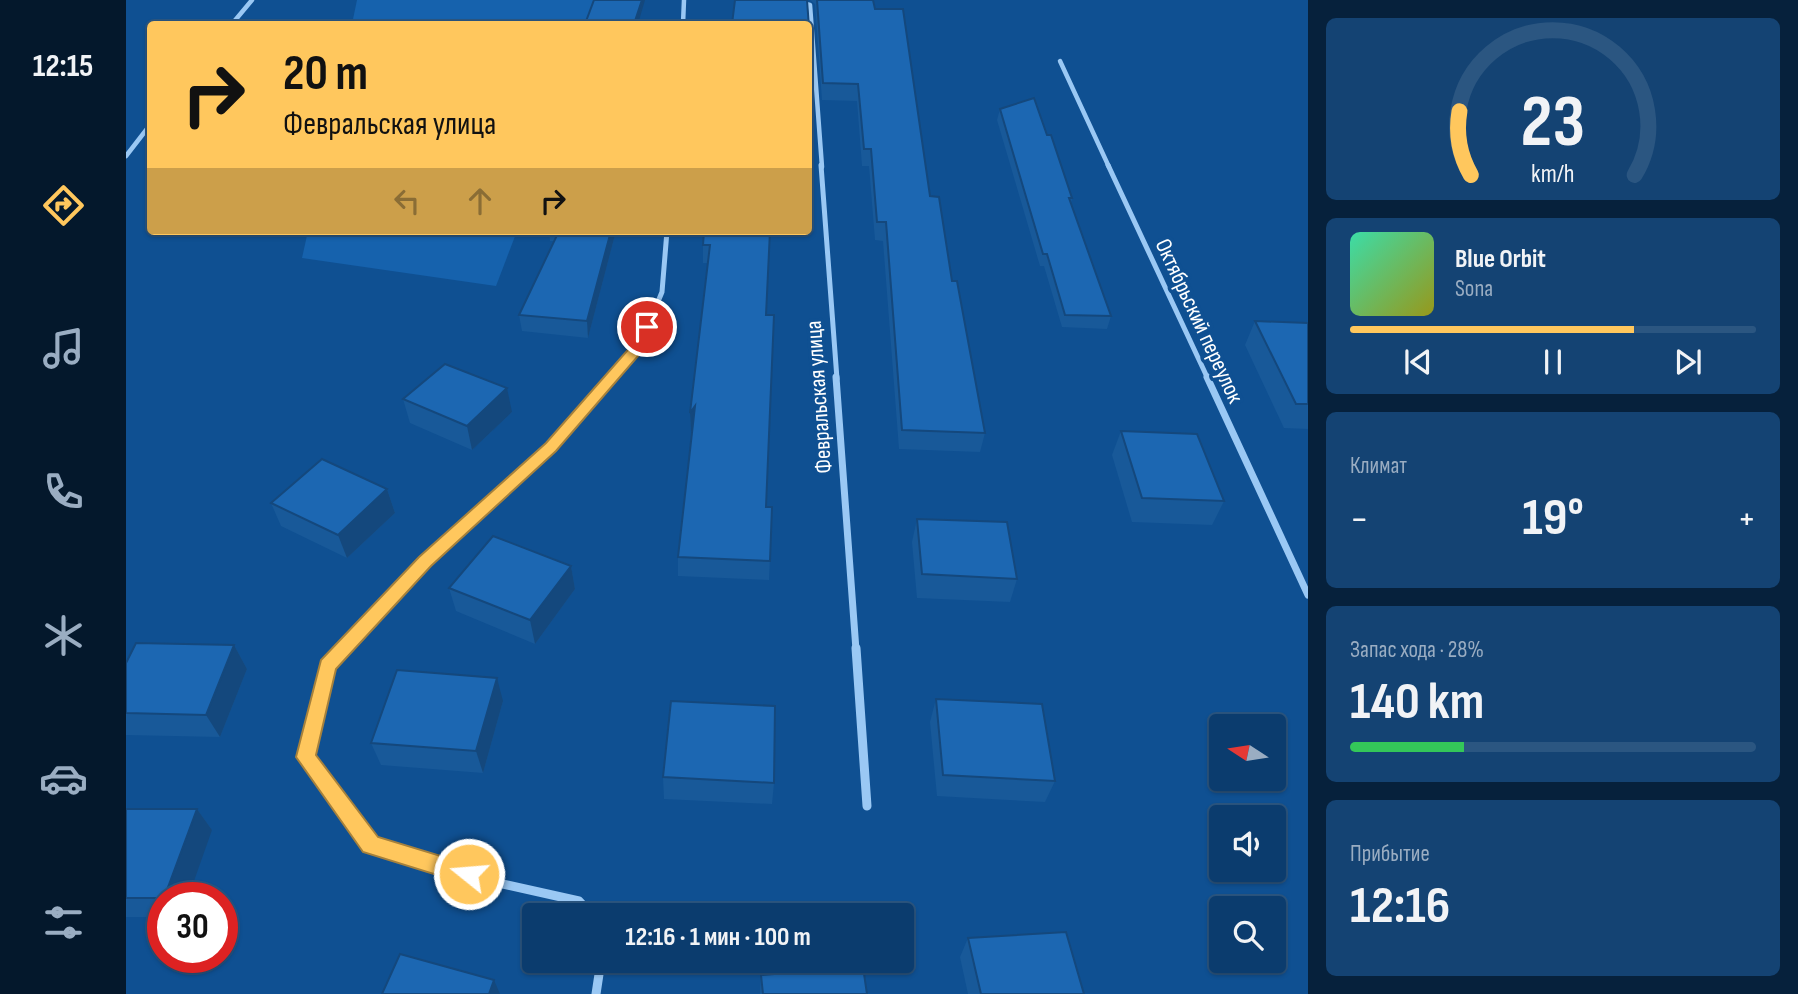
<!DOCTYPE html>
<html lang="ru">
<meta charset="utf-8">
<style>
body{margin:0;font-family:"Sofia Sans Condensed",sans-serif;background:#144373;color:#f1f3f6;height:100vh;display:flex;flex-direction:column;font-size:26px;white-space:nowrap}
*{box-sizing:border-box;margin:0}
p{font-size:23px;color:#9aadc2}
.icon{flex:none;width:38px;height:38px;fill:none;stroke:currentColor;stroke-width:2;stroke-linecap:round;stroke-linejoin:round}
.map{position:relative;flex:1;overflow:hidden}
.sheet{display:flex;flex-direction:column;gap:18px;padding:18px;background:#06213c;width:490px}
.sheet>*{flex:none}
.top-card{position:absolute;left:21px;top:21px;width:665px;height:214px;border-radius:7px;box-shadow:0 2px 5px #0004,0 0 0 2px #2b5681;background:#ffc75d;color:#111;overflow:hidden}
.needle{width:46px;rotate:282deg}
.buttons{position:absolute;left:1083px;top:714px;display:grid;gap:14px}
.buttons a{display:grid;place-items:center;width:77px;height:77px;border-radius:7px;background:#0b3c6e;box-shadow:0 2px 5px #0004,0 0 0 2px #2b5681;font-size:35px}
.speed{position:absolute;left:21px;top:882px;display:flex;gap:14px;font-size:35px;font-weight:700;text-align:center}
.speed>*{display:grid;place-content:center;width:91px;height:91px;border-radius:50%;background:#0b3c6e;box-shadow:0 2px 5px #0004,0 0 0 2px #2b5681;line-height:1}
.speed .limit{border:10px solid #d22;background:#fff;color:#111}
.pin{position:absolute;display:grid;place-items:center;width:60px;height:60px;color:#fff;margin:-30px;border:4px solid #fff;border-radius:50%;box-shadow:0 2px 7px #0007}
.me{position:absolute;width:77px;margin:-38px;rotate:287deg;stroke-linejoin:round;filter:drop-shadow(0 0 5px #0008)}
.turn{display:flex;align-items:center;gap:24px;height:147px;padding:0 21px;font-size:32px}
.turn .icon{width:91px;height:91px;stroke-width:2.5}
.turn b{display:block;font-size:49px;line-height:60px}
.lanes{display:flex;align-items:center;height:66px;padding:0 21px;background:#0003;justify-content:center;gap:35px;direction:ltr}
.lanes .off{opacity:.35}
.big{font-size:52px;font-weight:700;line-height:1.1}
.sheet .widget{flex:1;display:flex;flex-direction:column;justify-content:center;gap:10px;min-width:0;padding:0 24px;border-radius:10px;background:#144373}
.sheet .dial{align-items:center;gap:0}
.dial svg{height:182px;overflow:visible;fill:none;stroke:#2b5681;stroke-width:7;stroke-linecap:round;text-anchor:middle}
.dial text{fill:#f1f3f6;stroke:none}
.song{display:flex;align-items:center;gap:21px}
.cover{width:84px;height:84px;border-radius:10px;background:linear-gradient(135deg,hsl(160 70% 55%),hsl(60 70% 35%))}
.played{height:7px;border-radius:4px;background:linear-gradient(90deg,#ffc75d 70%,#2b5681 70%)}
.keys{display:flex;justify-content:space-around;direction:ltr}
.heat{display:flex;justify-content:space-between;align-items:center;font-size:38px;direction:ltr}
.charge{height:10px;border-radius:5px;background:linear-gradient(90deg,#34c759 28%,#2b5681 0)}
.trip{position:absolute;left:396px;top:903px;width:392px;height:70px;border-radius:7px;background:#0b3c6e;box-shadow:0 2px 5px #0004,0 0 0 2px #2b5681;font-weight:700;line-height:70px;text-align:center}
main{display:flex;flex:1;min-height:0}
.tabs{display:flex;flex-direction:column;width:126px;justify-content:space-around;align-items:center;background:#04182c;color:#9aadc2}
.tabs .icon{width:49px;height:49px}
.tabs .active{color:#ffc75d}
.tabs b{font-size:32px;color:#f1f3f6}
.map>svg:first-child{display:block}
.green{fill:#1662ad}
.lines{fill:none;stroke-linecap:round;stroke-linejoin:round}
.minor-far3{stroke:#9ac8f4;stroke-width:4.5}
.minor-far2{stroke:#9ac8f4;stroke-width:5}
.minor-far1{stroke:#9ac8f4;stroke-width:7}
.minor{stroke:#9ac8f4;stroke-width:9}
.wall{fill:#185999}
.shaded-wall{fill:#14487d}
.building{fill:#1c67b2;stroke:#14487d;stroke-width:2}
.route{fill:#ffc75d;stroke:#a6813c;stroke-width:2}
.labels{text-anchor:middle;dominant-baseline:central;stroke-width:7;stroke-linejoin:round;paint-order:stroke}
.street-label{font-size:23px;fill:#fff;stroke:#0f5092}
</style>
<main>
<nav class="tabs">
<b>12:15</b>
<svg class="icon active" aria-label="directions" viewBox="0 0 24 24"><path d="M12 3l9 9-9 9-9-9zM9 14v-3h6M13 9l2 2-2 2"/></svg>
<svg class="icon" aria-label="music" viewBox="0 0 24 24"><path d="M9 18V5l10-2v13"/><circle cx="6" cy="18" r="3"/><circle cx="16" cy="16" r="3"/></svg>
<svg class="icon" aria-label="phone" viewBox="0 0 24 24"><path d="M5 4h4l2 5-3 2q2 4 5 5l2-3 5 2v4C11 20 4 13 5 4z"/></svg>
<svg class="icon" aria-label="climate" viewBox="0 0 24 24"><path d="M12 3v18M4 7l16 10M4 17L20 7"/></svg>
<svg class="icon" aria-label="car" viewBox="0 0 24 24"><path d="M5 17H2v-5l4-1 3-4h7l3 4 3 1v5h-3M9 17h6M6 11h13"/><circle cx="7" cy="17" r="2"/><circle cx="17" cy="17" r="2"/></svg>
<svg class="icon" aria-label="filters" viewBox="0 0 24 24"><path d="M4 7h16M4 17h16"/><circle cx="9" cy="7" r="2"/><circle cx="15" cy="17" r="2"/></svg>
</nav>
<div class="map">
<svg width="1182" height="994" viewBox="0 0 1182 994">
<rect width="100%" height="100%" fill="#0f5092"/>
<!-- green -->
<g class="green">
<path d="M231,0H468L461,24H226Z"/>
<path d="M182,231H391L370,286L176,258Z"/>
</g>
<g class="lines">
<!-- minor-far3 -->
<g class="minor-far3">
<path d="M665,0L684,5L696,167"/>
<path d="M106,24L126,0"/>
<path d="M557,24L558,0"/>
<path d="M934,61L983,167"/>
<path d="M0,156L24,125"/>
</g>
<!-- minor-far2 -->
<g class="minor-far2">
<path d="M695,165L711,379"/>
<path d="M982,165L1082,379"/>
<path d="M484,379L514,345L536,292L541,231"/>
</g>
<!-- minor-far1 -->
<g class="minor-far1">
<path d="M710,377L730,650"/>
<path d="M1081,377L1182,595"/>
<path d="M216,650L299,562L425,447L486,377"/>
</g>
<!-- minor -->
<g class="minor">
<path d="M217,648L201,665L180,757L245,845L368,882L453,901L466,915"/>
<path d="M730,648L741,806"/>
<path d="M470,994L475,961"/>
</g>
</g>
<!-- wall -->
<g class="wall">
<path d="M684,0H747L804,196L826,281L859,433L854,452L773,449L757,241L749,240L743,166H736L731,101L696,100L689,4Z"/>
<path d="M682,24L687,83L686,100H682Z"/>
<path d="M874,109L921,135L946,198L945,203L985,316L981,329L936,327L918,266H914L871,120Z"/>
<path d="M423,231H490L462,338L396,331L393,315L429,241H424Z"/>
<path d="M578,231L640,315V507H646L643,580L552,576V557L567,429L565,432L564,413L582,263H577V245Z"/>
<path d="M1129,321L1182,323V429L1158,428L1119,345Z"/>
<path d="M277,399L386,412L346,450L284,423Z"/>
<path d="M995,431L1098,501L1086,525L1006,522L986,455Z"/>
<path d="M261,489L269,513L221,558L155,526L145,503Z"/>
<path d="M791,519L891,579L884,602L791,598L786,542Z"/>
<path d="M445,566L449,589L409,644L330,611L323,588Z"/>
<path d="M108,645L121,669L94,737L0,735V663Z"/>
<path d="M810,699L929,781L919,802L811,796L804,722Z"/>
<path d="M377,701L357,773L255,765L245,743Z"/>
<path d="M537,777L648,783L646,804L538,799Z"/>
<path d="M0,809H71L86,830L37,898V917H0Z"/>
<path d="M842,938L958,994H842L834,957Z"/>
<path d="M635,975L741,994H634Z"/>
</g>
<!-- shaded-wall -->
<g class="shaded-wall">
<path d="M516,0H519L512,24H508Z"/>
<path d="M485,231H490L462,338L461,321Z"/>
<path d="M381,388L386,412L346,450L341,426Z"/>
<path d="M569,406L570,425L565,432L564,413Z"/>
<path d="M261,489L269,513L221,558L212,535Z"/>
<path d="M445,566L449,589L409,644L404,620Z"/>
<path d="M108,645L121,669L94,737L80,715Z"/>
<path d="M371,678L377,701L357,773L350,751Z"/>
<path d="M71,809L86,830L62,898H38Z"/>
<path d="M368,980L374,994H363Z"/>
</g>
<!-- building -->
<g class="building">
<path d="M468,0H516L508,24H459Z"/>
<path d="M609,0H681L687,83H682V24H606Z"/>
<path d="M691,0H747L749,9H777L804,196L813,197L826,281H831L859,433L776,430L760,222H751L745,149H738L732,84L697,83Z"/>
<path d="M908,98L921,135H925L946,198H943L985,316L939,315L921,254H917L874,109Z"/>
<path d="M433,231H485L461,321L393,315Z"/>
<path d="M578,231H644L640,315H648L640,507H646L644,561L552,557L569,406L564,413L584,245H577Z"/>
<path d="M1129,321L1182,323V404H1170Z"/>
<path d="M319,364L381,388L341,426L277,399Z"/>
<path d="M995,431L1071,434L1098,501L1016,498Z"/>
<path d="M196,459L261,489L212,535L145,503Z"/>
<path d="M791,519L881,522L891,579L796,574Z"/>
<path d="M367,536L445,566L404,620L323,588Z"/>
<path d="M10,643L108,645L80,715L0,713V663Z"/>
<path d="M271,670L371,678L350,751L245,743Z"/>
<path d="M810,699L916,704L929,781L817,775Z"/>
<path d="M545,701L649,706L648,783L537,777Z"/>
<path d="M0,809H71L38,898H0Z"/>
<path d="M940,932L958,994H855L842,938Z"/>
<path d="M274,954L368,980L363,994H256Z"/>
<path d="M737,967L741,994H637L635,975Z"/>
</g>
<!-- route -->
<path class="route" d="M521,323L528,327L519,348L430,451L305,566L210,669L190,755L252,837L351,867L354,874L351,882L343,885L237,852L170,757L195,660L293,557L420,443L508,343L517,324Z"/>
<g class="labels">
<!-- street labels -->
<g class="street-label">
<text transform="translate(1073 321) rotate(65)">Октябрьский переулок</text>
<text transform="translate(693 397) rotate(-94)">Февральская улица</text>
</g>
</g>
</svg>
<div class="buttons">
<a><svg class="needle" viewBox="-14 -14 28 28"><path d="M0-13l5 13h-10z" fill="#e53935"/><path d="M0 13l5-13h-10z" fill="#9aadc2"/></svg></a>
<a><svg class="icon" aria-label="sound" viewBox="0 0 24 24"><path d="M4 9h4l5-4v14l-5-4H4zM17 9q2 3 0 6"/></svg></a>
<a><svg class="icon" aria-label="search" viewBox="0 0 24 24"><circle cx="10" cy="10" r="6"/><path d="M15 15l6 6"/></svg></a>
</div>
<div class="speed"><div class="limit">30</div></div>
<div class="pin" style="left:521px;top:327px;background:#d93025"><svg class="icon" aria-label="arrive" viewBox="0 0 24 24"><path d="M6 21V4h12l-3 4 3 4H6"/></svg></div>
<svg class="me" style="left:343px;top:874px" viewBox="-20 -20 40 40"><circle r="17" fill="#ffc75d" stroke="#fff" stroke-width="3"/><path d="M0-11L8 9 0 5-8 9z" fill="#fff"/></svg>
<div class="trip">12:16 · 1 мин · 100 m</div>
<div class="top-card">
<div class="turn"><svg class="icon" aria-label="right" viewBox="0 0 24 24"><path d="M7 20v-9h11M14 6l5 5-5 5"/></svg><div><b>20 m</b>Февральская улица</div></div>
<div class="lanes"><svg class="icon off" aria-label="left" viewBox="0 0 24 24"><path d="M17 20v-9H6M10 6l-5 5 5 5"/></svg><svg class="icon off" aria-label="ahead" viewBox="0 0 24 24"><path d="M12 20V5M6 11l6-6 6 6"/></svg><svg class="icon" aria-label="right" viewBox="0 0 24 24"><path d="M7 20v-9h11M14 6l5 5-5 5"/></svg></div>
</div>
</div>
<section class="sheet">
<div class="widget dial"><svg viewBox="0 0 100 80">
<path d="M14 69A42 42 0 1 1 86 69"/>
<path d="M14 69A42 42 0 0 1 9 41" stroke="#ffc75d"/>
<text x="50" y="56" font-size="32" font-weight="700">23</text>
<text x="50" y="72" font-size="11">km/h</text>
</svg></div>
<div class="widget">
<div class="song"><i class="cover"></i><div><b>Blue Orbit</b><p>Sona</p></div></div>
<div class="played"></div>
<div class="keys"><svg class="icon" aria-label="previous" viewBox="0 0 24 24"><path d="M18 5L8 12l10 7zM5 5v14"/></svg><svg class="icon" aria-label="pause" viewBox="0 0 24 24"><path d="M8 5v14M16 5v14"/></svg><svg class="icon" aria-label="next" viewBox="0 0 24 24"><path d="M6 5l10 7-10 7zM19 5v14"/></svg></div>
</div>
<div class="widget"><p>Климат</p>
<div class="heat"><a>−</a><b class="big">19°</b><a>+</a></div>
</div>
<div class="widget"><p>Запас хода · 28%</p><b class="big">140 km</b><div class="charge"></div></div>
<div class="widget"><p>Прибытие</p><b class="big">12:16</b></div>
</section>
</main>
